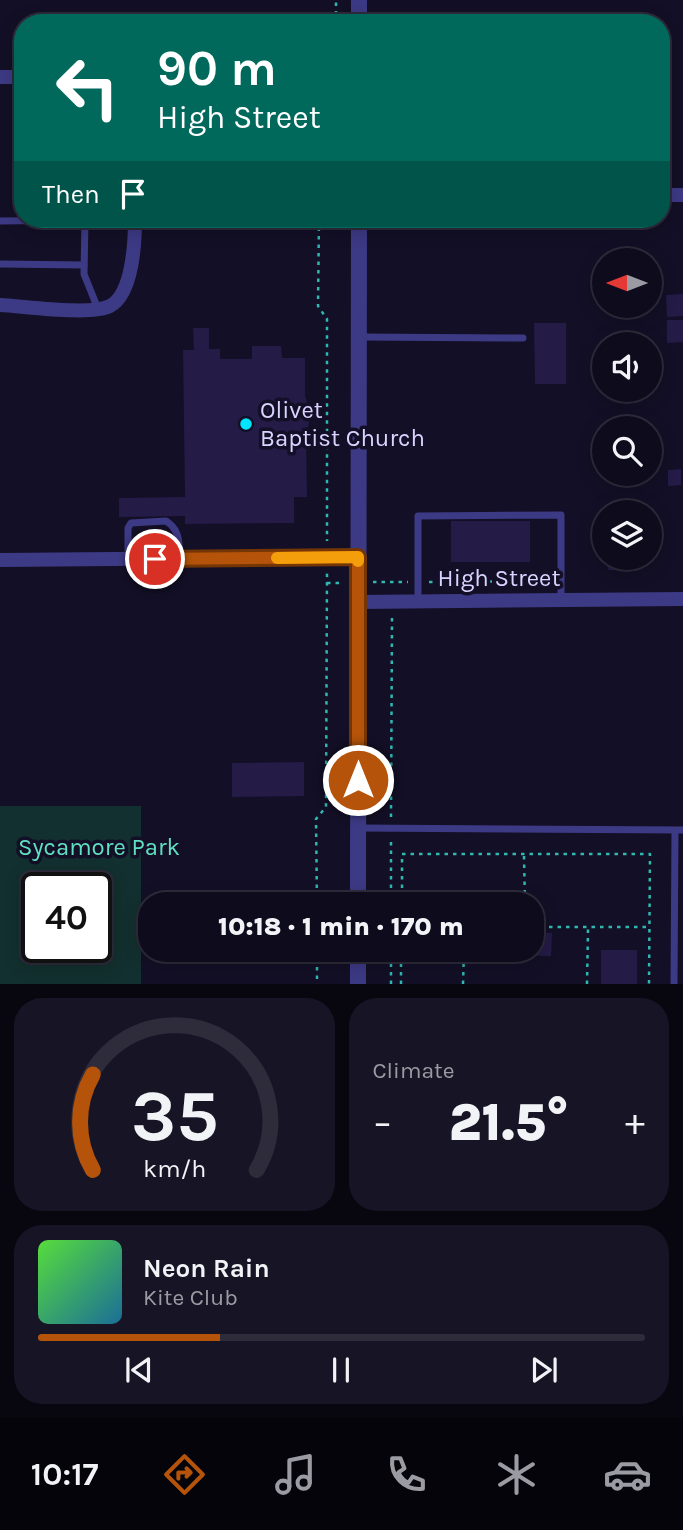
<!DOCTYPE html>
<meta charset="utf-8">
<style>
body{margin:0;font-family:Karla,sans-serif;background:#171425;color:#f1f3f6;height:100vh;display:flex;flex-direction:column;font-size:26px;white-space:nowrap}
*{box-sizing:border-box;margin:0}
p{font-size:23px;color:#9b9ba3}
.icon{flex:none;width:38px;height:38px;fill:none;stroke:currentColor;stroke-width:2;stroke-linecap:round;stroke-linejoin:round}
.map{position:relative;height:984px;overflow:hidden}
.side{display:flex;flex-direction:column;gap:14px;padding:14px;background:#08060f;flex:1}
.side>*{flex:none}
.guide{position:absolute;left:14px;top:14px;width:656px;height:214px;border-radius:28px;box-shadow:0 4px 18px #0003,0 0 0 2px #2e2b3b;background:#00695c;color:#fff;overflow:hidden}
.needle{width:46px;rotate:270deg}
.controls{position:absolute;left:592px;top:248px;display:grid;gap:14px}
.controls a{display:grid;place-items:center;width:70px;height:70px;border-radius:50%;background:#0e0b1c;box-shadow:0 4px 18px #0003,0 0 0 2px #2e2b3b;font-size:35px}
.speed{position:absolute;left:21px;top:872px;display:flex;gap:14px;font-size:35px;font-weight:700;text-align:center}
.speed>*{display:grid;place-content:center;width:91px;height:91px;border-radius:50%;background:#0e0b1c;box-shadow:0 4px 18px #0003,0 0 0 2px #2e2b3b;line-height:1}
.speed .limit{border:4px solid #111;border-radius:10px;background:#fff;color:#111}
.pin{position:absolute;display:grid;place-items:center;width:60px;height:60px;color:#fff;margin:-30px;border:4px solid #fff;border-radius:50%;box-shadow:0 2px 7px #0007}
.me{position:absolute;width:77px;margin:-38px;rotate:0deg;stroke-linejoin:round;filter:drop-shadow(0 0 5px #0008)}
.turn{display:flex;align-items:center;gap:24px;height:147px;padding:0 28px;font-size:32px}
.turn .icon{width:91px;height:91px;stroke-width:2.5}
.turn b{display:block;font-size:49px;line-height:60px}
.then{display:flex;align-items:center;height:66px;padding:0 28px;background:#0003;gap:14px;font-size:26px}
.big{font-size:52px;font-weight:800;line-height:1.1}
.side .card{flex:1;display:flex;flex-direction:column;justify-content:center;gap:10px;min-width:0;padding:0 24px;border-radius:28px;background:#171425}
.side .dial{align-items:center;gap:0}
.dial svg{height:182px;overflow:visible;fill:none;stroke:#2e2b3b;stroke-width:7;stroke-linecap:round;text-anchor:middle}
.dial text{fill:#f1f3f6;stroke:none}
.song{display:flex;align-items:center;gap:21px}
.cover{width:84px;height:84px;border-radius:10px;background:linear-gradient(135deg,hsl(110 70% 55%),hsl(200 70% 35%))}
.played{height:7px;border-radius:4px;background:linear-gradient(90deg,#b45309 30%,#2e2b3b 30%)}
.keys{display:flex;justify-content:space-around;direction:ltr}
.heat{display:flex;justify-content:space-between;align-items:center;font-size:38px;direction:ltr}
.side .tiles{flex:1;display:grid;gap:14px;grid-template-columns:1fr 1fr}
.card:last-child{grid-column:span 2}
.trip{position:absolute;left:138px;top:892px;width:406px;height:70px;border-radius:28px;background:#0e0b1c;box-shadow:0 4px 18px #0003,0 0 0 2px #2e2b3b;font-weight:800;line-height:70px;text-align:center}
.dock{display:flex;height:112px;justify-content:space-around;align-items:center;background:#06040b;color:#9b9ba3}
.dock .icon{width:49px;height:49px}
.dock .selected{color:#b45309}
.dock b{font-size:32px;color:#f1f3f6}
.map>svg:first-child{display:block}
.green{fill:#12302f;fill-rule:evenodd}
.building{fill:#241b47}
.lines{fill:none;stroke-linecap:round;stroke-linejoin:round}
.path{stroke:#2fb8b0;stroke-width:2.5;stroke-dasharray:3.5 5;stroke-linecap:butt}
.service{stroke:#3d3a85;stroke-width:7}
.minor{stroke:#3d3a85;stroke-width:14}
.tertiary{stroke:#3d3a85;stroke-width:16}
.route-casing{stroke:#753606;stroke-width:18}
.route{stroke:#b45309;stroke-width:12}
.slow{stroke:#f59e0b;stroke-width:12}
.poi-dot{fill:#00e5ff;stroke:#130f26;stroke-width:2.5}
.labels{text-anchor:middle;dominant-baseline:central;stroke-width:7;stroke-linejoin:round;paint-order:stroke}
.poi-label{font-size:24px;fill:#d9d4ff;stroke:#130f26;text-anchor:start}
.street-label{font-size:24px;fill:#d9d4ff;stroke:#130f26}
.park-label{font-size:24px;fill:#5fe0c0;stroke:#130f26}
</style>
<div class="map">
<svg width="683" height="984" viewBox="0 0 683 984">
<rect width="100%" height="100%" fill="#130f26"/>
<!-- green -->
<path class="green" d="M0,806H141V984H0ZM37,887H96V947H37Z"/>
<!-- building -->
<g class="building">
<path d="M683,294V316L667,317L666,295Z"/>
<path d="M667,320H683V342L667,343Z"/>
<path d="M534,323H566V384H535Z"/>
<path d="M193,328H209V349H220V359H252V346H281L282,358H305V396L311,415L306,435L307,497H294V523L185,524V516L119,517V498L185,497L183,350H194Z"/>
<path d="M681,469V485L668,486V470Z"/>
<rect x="649" y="520" width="8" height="17"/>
<rect x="451" y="521" width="79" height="41"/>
<rect x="608" y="558" width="27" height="12"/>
<path d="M304,762V796L232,797V763Z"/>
<path d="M532,932L552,933L551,956L507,955V950H532Z"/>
<rect x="601" y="950" width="36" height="34"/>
</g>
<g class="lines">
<!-- path -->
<g class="path">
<path d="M336,23V0"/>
<path d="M319,219L318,306L327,319V541"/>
<path d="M373,582H408"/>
<path d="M429,582L551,581"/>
<path d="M327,583H341"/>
<path d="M391,817L392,618"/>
<path d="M524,856L525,905"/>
<path d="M317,905L316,819L326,807L327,572"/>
<path d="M391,905V838"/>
<path d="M402,905V854H650L649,984"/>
<path d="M532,927H648"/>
<path d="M317,950V984"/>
<path d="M391,984V950"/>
<path d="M401,984V950"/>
<path d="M463,984L464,950"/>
<path d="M587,984L588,928"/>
</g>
<!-- service -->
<g class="service">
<path d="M0,221L85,220L84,274L98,309"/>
<path d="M0,264L84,265"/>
<path d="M359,337L523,338"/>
<path d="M128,558V528L131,523L166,521C180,530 179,542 180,558"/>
<path d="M418,601V516L561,515V600"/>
<path d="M358,828L683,830"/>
<path d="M674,984L675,831"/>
</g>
<!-- minor -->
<g class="minor">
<path d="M0,77H23"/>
<path d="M662,195H683"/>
<path d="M0,305C24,306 90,316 110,306C133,294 135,241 135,219"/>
<path d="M0,560L358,557"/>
<path d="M358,602L683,599"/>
</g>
<!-- tertiary -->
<g class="tertiary">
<path d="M359,23V0"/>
<path d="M358,905L359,219"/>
<path d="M358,984V950"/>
</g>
</g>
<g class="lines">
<!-- route casing -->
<g class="route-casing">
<path id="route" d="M155,559L358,557V780"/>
</g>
<!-- route -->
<use href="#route" class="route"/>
<!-- slow -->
<path class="slow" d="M277,558L358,557V561"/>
</g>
<!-- markers -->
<circle class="poi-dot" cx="246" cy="424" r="7"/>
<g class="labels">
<!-- poi labels -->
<g class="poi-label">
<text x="260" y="410">Olivet<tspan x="260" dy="28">Baptist Church</tspan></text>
</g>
<!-- street labels -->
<g class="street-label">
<text x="499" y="578">High Street</text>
</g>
<!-- park labels -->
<g class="park-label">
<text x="99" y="847">Sycamore Park</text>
</g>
</g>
</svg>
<div class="controls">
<a><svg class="needle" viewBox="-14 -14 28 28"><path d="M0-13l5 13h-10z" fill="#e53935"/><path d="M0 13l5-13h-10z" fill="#9b9ba3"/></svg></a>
<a><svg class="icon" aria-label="sound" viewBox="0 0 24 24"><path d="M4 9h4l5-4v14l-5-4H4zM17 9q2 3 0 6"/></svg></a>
<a><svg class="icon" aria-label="search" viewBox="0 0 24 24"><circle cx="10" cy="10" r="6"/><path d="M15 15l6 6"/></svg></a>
<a><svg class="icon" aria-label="layers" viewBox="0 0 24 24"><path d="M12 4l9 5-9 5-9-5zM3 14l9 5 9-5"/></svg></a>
</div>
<div class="speed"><div class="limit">40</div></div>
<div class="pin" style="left:155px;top:559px;background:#d93025"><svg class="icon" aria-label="arrive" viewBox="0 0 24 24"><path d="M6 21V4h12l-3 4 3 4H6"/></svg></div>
<svg class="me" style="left:358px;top:780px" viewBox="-20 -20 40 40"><circle r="17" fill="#b45309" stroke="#fff" stroke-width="3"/><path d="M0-11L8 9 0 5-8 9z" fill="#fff"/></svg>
<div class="trip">10:18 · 1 min · 170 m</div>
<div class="guide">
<div class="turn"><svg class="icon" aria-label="left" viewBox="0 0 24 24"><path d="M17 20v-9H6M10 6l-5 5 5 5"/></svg><div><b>90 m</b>High Street</div></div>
<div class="then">Then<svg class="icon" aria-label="arrive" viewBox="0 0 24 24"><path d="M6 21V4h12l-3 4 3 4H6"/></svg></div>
</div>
</div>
<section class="side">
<div class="tiles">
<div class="card dial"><svg viewBox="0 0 100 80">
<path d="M14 69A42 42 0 1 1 86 69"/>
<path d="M14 69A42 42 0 0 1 14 27" stroke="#b45309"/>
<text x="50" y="56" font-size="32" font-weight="700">35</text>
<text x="50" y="72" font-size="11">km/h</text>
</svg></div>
<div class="card"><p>Climate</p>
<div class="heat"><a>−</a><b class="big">21.5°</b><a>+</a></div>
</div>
<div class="card">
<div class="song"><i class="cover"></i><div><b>Neon Rain</b><p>Kite Club</p></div></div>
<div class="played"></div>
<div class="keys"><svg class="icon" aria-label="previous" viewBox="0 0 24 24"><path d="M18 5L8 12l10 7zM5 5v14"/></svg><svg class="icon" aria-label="pause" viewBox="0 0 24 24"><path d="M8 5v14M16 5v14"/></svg><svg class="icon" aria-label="next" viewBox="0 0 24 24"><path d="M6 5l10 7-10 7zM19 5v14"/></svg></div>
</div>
</div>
</section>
<nav class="dock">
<b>10:17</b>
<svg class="icon selected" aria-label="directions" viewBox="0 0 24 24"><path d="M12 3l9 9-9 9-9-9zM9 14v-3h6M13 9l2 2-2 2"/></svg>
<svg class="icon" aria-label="music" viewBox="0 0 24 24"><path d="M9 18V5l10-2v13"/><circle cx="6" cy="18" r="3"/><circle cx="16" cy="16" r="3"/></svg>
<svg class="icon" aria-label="phone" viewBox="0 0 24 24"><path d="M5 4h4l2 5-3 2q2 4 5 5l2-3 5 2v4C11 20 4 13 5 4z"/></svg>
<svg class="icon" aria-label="climate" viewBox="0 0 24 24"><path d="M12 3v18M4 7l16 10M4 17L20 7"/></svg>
<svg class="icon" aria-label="car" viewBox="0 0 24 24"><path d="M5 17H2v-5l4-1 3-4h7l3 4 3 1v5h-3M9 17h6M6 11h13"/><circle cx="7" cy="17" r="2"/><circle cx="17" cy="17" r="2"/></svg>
</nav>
